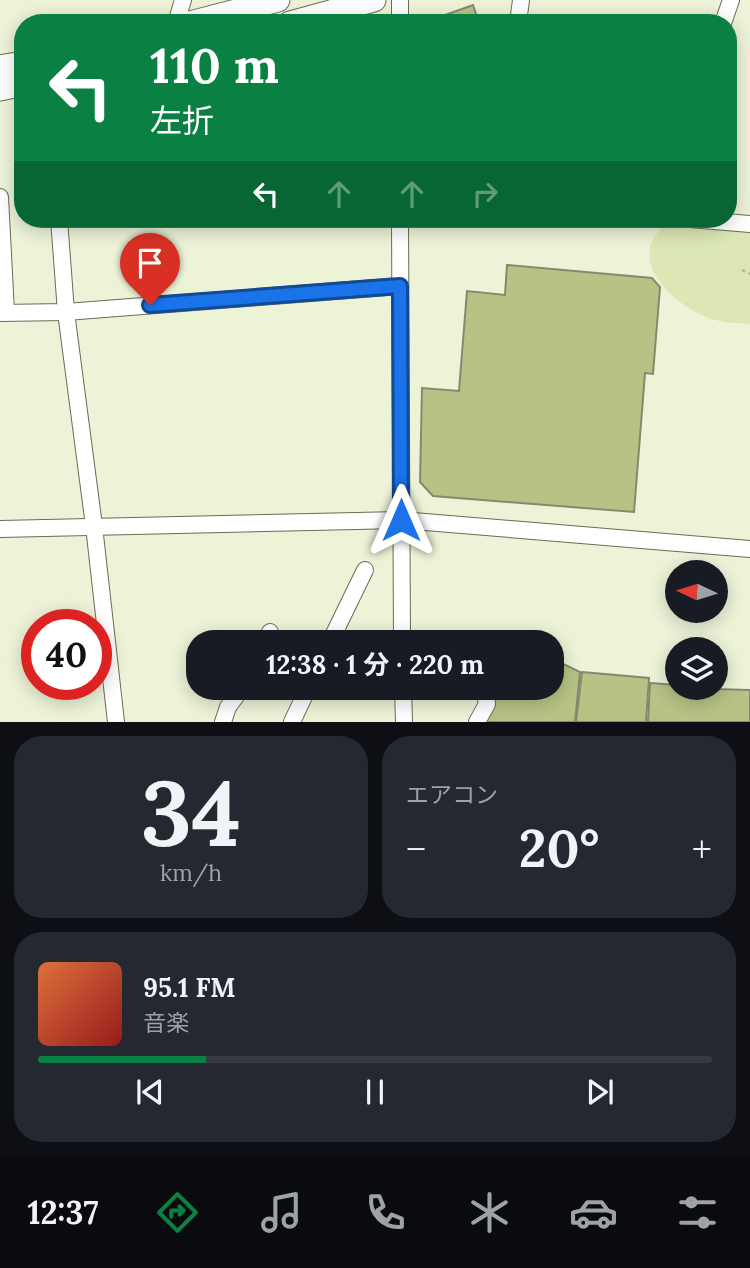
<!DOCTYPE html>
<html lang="ja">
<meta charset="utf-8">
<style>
body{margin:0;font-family:Lora,"Noto Sans JP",serif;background:#242831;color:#f1f3f6;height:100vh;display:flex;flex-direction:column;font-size:26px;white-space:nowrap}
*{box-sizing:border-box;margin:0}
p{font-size:23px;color:#9ea1a6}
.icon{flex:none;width:38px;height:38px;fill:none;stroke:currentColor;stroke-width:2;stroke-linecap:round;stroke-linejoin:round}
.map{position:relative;height:722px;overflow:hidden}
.drawer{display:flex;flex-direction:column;gap:14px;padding:14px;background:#0d0f14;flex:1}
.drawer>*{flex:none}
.guide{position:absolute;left:14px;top:14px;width:723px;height:214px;border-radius:28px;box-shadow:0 4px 18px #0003;background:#0b8043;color:#fff;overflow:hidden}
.needle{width:46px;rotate:274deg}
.controls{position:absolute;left:665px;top:560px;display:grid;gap:14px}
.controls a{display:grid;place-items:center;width:63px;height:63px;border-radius:50%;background:#171b24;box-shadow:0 4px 18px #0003;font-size:35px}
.speed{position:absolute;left:21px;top:609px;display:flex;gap:14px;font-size:35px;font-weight:700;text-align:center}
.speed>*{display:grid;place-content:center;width:91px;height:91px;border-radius:50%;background:#171b24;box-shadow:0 4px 18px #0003;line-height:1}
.speed .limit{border:10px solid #d22;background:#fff;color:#111}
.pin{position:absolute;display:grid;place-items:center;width:60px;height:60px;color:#fff;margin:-72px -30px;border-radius:50% 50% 50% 0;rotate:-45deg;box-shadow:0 0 7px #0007}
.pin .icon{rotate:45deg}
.me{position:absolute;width:77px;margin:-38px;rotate:0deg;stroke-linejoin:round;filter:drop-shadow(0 0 5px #0008)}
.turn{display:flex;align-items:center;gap:24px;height:147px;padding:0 21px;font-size:32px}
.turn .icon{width:91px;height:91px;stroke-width:2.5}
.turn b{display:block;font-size:49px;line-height:60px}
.lanes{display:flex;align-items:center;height:66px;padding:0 21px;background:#0003;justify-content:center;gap:35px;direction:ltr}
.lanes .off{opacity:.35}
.big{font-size:52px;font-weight:700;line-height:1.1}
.drawer .card{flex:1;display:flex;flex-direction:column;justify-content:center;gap:10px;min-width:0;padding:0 24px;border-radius:28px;background:#242831}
.drawer .dial{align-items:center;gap:0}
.dial b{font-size:91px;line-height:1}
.song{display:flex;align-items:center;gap:21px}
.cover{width:84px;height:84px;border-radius:10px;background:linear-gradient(135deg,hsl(20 70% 55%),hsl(0 70% 35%))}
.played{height:7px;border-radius:4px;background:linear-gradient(90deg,#0b8043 25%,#363941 25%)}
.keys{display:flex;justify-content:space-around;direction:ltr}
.heat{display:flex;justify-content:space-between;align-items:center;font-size:38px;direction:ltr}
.drawer .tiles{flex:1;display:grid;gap:14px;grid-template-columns:1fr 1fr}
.card:last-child{grid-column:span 2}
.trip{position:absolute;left:186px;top:630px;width:378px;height:70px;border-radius:28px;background:#171b24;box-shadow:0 4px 18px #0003;font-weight:700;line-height:70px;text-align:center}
.menu{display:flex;height:112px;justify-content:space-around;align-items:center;background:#090b0e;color:#9ea1a6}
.menu .icon{width:49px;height:49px}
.menu .current{color:#0b8043}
.menu b{font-size:32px;color:#f1f3f6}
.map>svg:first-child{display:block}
.green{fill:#dce7b5}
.building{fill:#b7c385;stroke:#848970;stroke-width:2}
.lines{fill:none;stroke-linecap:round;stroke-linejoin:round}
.minor-casing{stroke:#686d55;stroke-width:18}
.highway-casing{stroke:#686d55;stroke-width:25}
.path{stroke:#afb49e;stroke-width:2.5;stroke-dasharray:3.5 3.5;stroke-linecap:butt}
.minor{stroke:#fff;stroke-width:16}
.highway{stroke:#fff;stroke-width:23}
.route-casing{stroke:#114b97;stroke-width:18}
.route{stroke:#1a73e8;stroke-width:12}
</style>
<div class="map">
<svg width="750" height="722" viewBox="0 0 750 722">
<rect width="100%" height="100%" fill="#ecf3d7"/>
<!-- green -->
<path class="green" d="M663,227H710L750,230V324C737,323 724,323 712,319C677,308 624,262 663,227Z"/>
<!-- building -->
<g class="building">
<path d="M473,5L479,23H441L439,17Z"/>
<path d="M507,265L652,278L660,287L653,374L645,373L634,512L433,496L420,482L422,388L459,391L467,291L505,295Z"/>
<path d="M551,658L580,672L575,722H482L500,688H551Z"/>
<path d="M582,672L649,678L646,722H576Z"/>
<path d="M650,683L677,685V688L750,690V722H648Z"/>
</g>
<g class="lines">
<!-- minor casing -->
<g class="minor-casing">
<g id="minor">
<path d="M176,23L183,0"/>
<path d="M400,23V0"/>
<path d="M518,23L521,0"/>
<path d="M723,23L731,0"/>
<path d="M0,197L6,312"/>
<path d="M59,219L66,312L94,526L116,722"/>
<path d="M400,219L402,642"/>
<path d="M690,219L750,224"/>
<path d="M0,313L66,312L400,286"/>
<path d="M0,529L401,520L750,549"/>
<path d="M402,641L428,642"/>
<path d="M265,642L270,632"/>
<path d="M330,642L365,570"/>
<path d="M403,688L404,722"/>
<path d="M223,722L228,707L242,688"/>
<path d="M292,722L308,688"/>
<path d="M477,722L487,704L484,688"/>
</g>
</g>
<!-- highway casing -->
<g class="highway-casing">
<g id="highway">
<path d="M190,23L278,0"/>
<path d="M290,23L374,0"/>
<path d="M0,67L23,63"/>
<path d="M0,89L23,84"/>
</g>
</g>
<!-- path -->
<path class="path" d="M742,270L750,274"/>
<!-- minor -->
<use href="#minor" class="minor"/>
<!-- highway -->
<use href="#highway" class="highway"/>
</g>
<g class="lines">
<!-- route casing -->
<g class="route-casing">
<path id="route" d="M150,305L400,286L401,520"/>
</g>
<!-- route -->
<use href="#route" class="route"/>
</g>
</svg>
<div class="controls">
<a><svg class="needle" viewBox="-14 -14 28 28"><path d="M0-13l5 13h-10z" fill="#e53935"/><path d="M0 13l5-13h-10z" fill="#9ea1a6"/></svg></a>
<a><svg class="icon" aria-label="layers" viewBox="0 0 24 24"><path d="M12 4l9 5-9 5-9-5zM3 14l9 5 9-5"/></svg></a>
</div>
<div class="speed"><div class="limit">40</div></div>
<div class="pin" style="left:150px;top:305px;background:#d93025"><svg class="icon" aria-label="arrive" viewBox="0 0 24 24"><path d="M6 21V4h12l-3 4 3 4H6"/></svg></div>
<svg class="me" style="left:401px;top:520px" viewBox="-20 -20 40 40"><path d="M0-17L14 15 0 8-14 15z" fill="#1a73e8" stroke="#fff" stroke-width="4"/></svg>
<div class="trip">12:38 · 1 分 · 220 m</div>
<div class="guide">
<div class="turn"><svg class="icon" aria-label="left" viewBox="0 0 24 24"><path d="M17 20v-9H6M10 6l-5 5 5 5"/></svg><div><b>110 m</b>左折</div></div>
<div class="lanes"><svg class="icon" aria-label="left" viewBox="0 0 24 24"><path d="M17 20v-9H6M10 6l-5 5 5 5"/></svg><svg class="icon off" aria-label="ahead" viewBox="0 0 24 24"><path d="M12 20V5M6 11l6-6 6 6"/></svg><svg class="icon off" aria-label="ahead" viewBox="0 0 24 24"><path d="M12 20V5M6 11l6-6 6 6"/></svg><svg class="icon off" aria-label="right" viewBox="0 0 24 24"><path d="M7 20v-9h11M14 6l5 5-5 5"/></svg></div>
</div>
</div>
<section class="drawer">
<div class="tiles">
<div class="card dial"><b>34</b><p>km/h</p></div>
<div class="card"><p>エアコン</p>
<div class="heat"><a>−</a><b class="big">20°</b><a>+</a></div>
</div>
<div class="card">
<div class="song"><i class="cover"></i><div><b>95.1 FM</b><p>音楽</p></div></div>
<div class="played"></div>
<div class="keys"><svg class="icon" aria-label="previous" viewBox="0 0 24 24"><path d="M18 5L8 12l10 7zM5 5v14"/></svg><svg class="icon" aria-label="pause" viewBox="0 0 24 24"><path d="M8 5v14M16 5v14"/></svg><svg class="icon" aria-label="next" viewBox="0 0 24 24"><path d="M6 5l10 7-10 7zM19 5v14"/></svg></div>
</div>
</div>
</section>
<nav class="menu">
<b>12:37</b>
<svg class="icon current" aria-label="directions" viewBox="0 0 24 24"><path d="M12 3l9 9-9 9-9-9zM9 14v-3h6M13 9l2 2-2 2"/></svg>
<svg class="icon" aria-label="music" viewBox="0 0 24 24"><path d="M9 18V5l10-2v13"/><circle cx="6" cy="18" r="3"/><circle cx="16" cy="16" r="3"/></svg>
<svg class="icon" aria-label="phone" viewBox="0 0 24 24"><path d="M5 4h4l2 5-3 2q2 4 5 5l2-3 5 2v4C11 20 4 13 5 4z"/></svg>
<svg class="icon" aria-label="climate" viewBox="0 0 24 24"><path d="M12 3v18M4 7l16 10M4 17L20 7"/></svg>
<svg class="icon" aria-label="car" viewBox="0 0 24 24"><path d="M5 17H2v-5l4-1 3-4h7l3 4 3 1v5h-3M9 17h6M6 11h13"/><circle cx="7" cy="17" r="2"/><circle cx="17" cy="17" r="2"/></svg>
<svg class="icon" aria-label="filters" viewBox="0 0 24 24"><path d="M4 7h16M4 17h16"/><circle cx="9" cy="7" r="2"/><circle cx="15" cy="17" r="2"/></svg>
</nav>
